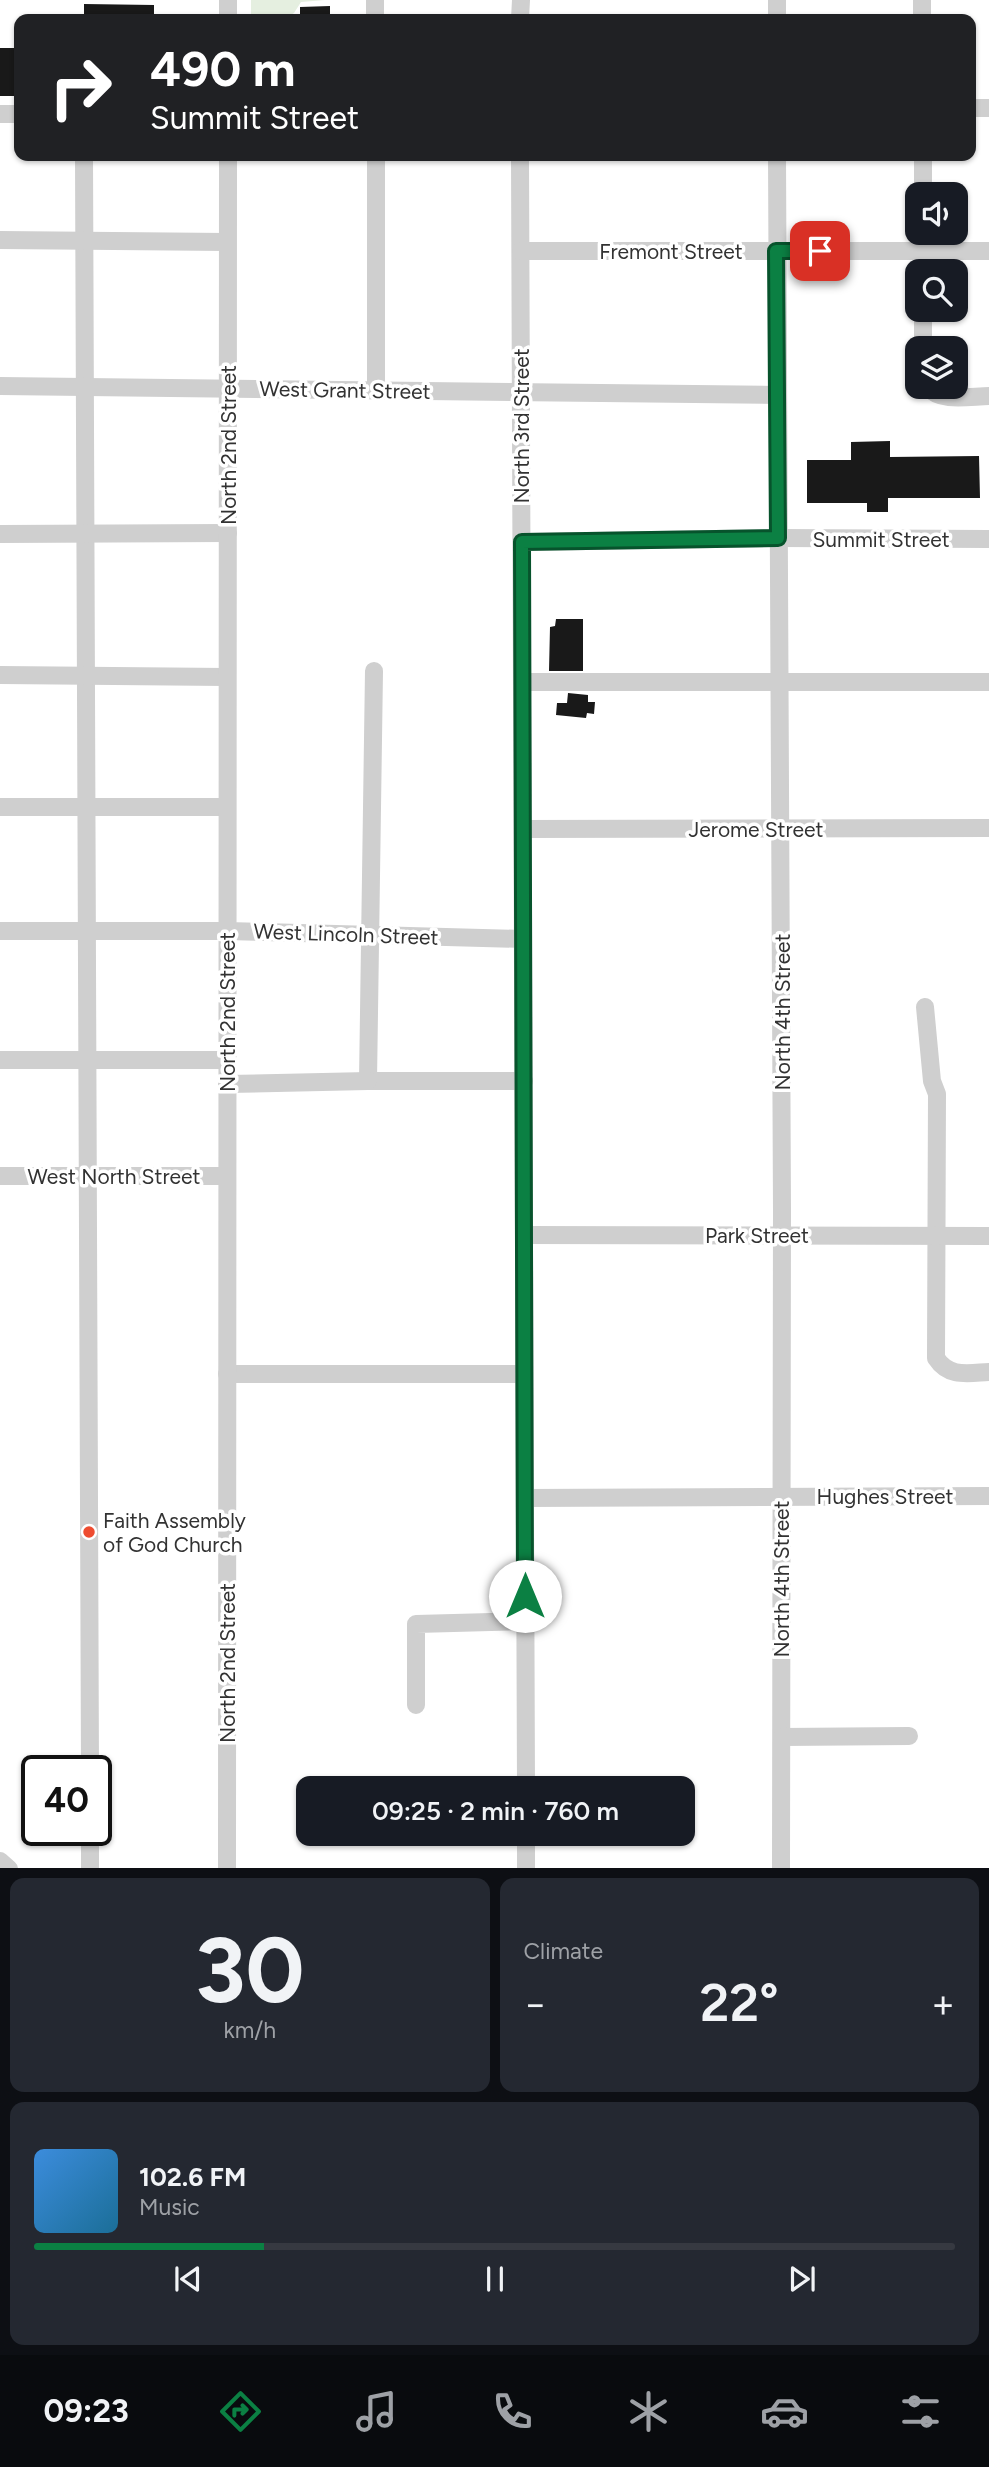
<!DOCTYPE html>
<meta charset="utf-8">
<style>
body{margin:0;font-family:Figtree,sans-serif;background:#242831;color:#f1f3f6;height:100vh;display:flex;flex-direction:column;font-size:26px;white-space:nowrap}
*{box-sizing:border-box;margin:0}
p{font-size:23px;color:#9ea1a6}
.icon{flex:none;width:38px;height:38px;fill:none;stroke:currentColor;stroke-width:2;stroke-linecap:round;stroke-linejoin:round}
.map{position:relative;height:1868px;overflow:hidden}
.panel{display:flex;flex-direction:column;gap:10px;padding:10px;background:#0d0f14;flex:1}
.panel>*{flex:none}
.guide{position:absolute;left:14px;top:14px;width:962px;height:147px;border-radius:14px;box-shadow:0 2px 5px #0004;background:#202124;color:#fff;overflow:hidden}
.fabs{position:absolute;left:905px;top:182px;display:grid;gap:14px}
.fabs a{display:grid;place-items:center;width:63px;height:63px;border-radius:14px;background:#171b24;box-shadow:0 2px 5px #0004;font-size:35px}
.speed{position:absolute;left:21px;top:1755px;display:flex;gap:14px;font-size:35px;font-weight:700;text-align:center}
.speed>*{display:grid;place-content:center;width:91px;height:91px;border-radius:50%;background:#171b24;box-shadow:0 2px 5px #0004;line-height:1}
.speed .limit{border:4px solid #111;border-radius:10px;background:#fff;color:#111}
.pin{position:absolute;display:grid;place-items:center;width:60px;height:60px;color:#fff;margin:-30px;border-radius:14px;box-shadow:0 4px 10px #0006}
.me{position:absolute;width:77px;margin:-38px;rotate:0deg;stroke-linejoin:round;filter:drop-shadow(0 0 5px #0008)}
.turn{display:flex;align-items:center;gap:24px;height:147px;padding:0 21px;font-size:32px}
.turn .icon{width:91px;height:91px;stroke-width:2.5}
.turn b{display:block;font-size:49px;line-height:60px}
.big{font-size:52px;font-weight:600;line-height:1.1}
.panel .card{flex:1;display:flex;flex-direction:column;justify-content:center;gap:10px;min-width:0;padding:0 24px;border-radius:14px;background:#242831}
.panel .dial{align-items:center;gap:0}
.dial b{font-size:91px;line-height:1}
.song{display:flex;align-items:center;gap:21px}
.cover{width:84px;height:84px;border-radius:10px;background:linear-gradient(135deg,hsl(210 70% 55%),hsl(200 70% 35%))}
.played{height:7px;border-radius:4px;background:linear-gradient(90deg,#0b8043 25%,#363941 25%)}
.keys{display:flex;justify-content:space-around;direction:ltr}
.heat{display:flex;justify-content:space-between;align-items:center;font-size:38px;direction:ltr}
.panel .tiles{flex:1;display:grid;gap:10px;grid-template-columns:1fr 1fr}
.card:last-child{grid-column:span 2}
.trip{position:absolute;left:296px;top:1776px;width:399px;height:70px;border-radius:14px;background:#171b24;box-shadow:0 2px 5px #0004;font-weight:600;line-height:70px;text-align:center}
.tabs{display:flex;height:112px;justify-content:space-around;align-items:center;background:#090b0e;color:#9ea1a6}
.tabs .icon{width:49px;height:49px}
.tabs .selected{color:#0b8043}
.tabs b{font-size:32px;color:#f1f3f6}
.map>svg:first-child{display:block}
.green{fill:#e5efe0}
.building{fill:#191919}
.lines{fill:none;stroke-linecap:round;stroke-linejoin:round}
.minor{stroke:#cfcfcf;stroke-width:18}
.route-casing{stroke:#07532c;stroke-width:18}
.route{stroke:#0b8043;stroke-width:12}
.poi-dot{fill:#ee4c30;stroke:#fff;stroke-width:2.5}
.labels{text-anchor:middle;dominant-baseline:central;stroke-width:7;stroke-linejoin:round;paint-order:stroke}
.street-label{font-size:21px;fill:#323232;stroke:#fff}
.poi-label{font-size:21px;fill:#323232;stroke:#fff;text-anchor:start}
</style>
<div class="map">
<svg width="989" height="1869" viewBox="0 0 989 1869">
<rect width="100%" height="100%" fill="#fff"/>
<!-- green -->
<path class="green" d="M251,0H325L301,2L294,13L286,18L251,19Z"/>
<!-- building -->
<g class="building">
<path d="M84,4L154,5V19H84Z"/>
<path d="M330,6V19H300V7Z"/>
<rect x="0" y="48" width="19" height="48"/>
<path d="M890,441V457L979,456L980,498H888V512H867V503H807V460H851V442Z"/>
<path d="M556,619H583V671H549L550,627L555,626Z"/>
<path d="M568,693L588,695V702H595L594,714L587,713L586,718L556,715L557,703H567Z"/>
</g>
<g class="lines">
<!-- minor -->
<g class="minor">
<path d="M228,0V19"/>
<path d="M375,0V19"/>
<path d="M922,0V19"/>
<path d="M520,19L521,0"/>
<path d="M777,19V0"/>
<path d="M971,108H989"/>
<path d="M0,114H19"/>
<path d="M84,156L90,1771"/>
<path d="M376,156V391"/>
<path d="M520,156L526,1788"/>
<path d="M777,156L782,1209L781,1869"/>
<path d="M923,156V194"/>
<path d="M0,240L227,242"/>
<path d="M521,251H989"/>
<path d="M923,271V233"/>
<path d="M923,348V310"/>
<path d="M0,386L777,395"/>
<path d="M928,387C940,403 971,396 989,396"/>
<path d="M0,534L228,533"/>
<path d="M522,542L778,538L989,539"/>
<path d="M374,671L368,1081H524"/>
<path d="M0,675L227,677"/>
<path d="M522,682H989"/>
<path d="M0,807H227"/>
<path d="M523,829L989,828"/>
<path d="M0,931H227L523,939"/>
<path d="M925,1007L932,1081L937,1094L936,1358C949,1378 968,1373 989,1372"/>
<path d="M0,1060H227"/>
<path d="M227,1084L368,1081"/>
<path d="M0,1176H227"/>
<path d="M524,1235L989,1236"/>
<path d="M227,1374H524"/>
<path d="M525,1498L989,1496"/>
<path d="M416,1705V1624L525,1621"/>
<path d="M782,1737L909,1736"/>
<path d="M90,1830V1869"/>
<path d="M526,1834V1869"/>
<path d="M0,1861L9,1869"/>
<path d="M227,1869L228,156"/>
</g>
</g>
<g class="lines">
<!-- route casing -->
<g class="route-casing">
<path id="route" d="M525,1596L522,542L778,538L776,251H820"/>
</g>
<!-- route -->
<use href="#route" class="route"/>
</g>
<!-- markers -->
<circle class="poi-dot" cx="89" cy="1532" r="7"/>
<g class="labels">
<!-- street labels -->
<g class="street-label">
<text x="671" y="251">Fremont Street</text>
<text transform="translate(345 390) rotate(1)">West Grant Street</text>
<text transform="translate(521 426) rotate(-90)">North 3rd Street</text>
<text transform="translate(228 445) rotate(-90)">North 2nd Street</text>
<text x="881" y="539">Summit Street</text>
<text x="756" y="829">Jerome Street</text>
<text transform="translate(346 934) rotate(2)">West Lincoln Street</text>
<text transform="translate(227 1012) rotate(-90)">North 2nd Street</text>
<text transform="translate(782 1012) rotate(-90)">North 4th Street</text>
<text x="114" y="1176">West North Street</text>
<text x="757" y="1235">Park Street</text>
<text x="885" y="1496">Hughes Street</text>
<text transform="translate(781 1579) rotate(-90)">North 4th Street</text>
<text transform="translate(227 1663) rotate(-90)">North 2nd Street</text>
</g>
<!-- poi labels -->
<g class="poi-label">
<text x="103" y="1520">Faith Assembly<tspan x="103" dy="24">of God Church</tspan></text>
</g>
</g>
</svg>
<div class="fabs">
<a><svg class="icon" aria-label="sound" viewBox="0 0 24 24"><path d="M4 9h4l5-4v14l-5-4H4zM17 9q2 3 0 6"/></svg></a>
<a><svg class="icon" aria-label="search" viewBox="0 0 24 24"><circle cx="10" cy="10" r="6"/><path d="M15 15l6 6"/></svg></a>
<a><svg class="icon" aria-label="layers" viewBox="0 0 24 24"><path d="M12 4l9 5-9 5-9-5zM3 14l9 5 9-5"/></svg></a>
</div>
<div class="speed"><div class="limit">40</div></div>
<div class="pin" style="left:820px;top:251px;background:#d93025"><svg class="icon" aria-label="arrive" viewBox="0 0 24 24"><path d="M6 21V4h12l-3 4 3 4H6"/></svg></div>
<svg class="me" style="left:525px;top:1596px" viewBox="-20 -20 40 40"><circle r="19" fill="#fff"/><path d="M0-13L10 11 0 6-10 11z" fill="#0b8043"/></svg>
<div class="trip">09:25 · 2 min · 760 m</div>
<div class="guide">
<div class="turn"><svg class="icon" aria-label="right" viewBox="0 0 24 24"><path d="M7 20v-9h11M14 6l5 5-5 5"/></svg><div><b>490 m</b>Summit Street</div></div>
</div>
</div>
<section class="panel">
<div class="tiles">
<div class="card dial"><b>30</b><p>km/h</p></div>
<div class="card"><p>Climate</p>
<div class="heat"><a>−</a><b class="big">22°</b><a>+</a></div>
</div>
<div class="card">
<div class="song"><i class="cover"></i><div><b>102.6 FM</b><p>Music</p></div></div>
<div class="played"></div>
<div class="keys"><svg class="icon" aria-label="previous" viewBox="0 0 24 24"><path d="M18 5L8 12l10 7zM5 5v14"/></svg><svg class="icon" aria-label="pause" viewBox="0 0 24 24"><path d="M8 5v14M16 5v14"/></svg><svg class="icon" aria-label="next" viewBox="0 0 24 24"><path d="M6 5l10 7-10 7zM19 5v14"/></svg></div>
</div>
</div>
</section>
<nav class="tabs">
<b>09:23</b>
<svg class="icon selected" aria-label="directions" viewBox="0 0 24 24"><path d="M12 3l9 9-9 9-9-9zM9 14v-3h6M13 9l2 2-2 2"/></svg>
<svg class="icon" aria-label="music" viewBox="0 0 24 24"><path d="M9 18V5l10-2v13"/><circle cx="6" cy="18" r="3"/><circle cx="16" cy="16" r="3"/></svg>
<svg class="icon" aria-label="phone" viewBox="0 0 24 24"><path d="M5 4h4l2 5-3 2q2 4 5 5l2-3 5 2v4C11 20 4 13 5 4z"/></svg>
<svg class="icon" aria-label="climate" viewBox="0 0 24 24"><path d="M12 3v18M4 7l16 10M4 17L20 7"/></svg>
<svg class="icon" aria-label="car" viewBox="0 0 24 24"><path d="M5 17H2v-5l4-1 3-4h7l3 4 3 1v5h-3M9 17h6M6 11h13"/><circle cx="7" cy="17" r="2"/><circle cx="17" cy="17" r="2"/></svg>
<svg class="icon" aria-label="filters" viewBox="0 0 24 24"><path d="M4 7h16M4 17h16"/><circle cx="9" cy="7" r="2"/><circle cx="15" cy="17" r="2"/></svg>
</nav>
